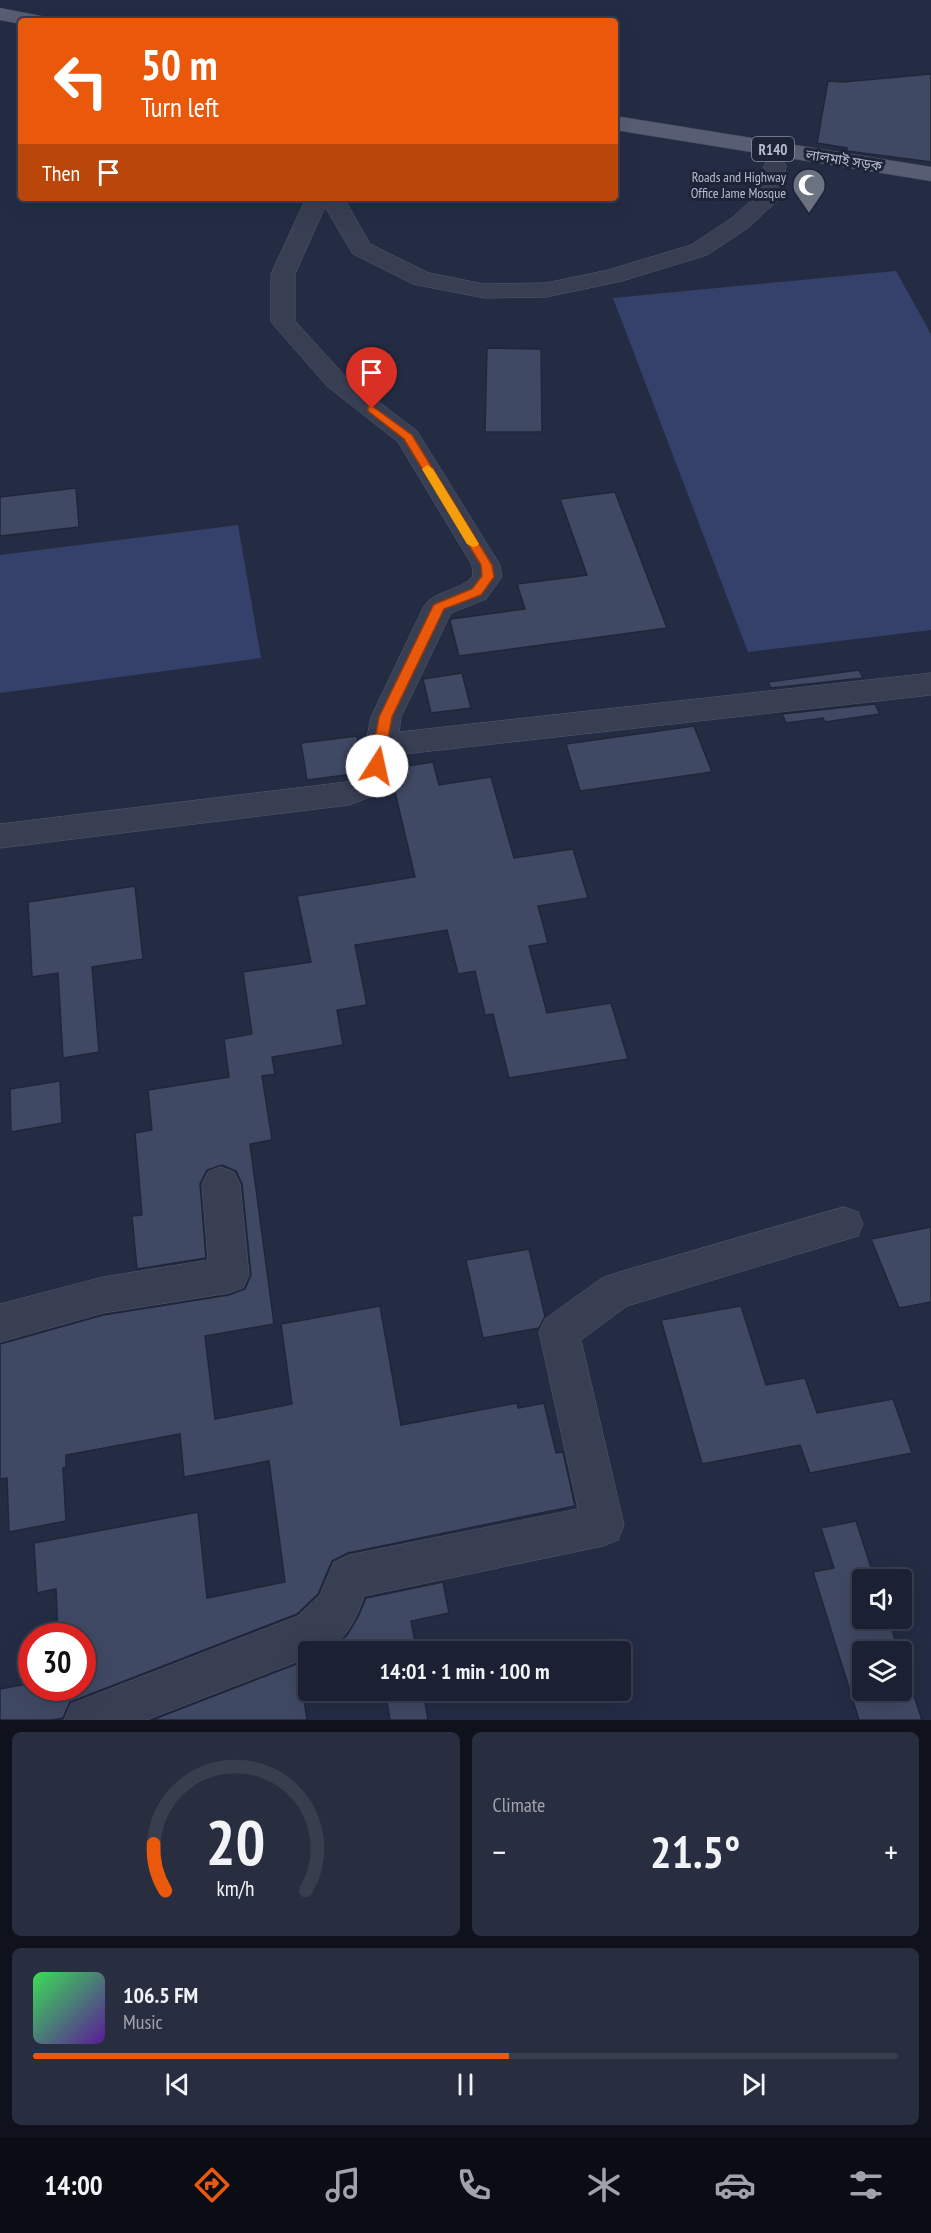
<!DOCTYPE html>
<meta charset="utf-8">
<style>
body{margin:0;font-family:"PT Sans Narrow","Noto Sans Bengali",sans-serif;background:#282e3f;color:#f1f3f6;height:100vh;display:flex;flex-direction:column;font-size:22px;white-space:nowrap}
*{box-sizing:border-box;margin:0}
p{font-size:20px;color:#a0a3ac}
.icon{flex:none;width:33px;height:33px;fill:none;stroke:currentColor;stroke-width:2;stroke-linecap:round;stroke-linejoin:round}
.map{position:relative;height:1720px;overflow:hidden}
.panel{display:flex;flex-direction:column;gap:12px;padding:12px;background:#0f121c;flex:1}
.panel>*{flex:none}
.top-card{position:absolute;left:18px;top:18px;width:600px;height:183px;border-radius:6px;box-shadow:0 6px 24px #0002,0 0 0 2px #393e4e;background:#ea580c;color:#fff;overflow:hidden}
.controls{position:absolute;left:852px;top:1569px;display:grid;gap:12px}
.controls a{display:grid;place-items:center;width:60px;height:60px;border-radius:6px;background:#1b2133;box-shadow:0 6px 24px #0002,0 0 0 2px #393e4e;font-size:30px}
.speed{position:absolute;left:18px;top:1623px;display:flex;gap:12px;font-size:30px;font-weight:700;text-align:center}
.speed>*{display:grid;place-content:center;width:78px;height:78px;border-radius:50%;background:#1b2133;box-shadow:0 6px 24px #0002,0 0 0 2px #393e4e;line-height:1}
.speed .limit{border:9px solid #d22;background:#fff;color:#111}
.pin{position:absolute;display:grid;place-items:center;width:51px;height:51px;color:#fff;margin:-62px -26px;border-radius:50% 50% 50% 0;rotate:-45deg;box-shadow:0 0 6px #0007}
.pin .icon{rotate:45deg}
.me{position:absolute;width:66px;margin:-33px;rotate:10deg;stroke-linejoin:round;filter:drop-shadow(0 0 4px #0008)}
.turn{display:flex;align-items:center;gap:21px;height:126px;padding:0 24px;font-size:27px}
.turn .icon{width:78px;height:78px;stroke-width:2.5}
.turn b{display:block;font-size:42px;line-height:51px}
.then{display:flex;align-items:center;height:57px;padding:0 24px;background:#0003;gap:12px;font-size:22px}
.big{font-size:45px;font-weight:800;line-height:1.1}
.panel .card{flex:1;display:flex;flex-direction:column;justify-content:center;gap:9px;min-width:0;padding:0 21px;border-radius:9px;background:#282e3f}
.panel .dial{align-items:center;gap:0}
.dial svg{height:156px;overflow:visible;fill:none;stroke:#393e4e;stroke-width:7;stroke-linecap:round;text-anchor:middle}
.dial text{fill:#f1f3f6;stroke:none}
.song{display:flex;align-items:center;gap:18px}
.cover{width:72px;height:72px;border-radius:9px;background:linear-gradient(135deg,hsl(130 70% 55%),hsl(270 70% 35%))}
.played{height:6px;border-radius:3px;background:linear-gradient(90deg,#ea580c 55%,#393e4e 55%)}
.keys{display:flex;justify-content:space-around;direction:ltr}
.heat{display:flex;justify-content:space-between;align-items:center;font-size:33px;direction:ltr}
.panel .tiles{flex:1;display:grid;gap:12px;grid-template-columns:1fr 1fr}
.card:last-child{grid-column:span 2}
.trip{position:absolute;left:298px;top:1641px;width:333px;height:60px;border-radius:6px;background:#1b2133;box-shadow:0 6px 24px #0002,0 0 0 2px #393e4e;font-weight:800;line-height:60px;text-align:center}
.tab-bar{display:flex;height:96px;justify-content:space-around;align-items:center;background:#0b0d14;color:#a0a3ac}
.tab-bar .icon{width:42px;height:42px}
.tab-bar .selected{color:#ea580c}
.tab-bar b{font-size:27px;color:#f1f3f6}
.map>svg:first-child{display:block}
.water{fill:#35416a}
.building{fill:#404964;stroke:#20263a;stroke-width:1.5}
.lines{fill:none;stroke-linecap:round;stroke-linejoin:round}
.street-casing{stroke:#545a6d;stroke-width:1}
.primary-casing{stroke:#43485c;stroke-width:1}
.street{fill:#393f53;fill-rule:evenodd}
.primary{fill:#575e73;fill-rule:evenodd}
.route{fill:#ea580c;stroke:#983908;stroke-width:1.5}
.slow{fill:#f59e0b}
.labels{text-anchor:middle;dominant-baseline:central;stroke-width:6;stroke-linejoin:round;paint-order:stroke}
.far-street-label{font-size:14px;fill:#b6bbcd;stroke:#1e2438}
.far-poi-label{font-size:14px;fill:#b6bbcd;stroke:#1e2438;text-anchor:end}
.shield{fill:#1e2438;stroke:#888ea0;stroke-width:1.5}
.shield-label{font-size:15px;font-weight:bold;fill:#b6bbcd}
</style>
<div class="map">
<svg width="931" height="1720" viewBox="0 0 931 1720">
<rect width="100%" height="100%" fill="#242c44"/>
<!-- water -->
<g class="water">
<path d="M896,271L931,334V630L748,652L613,298Z"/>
<path d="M238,525L261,658L0,693V555Z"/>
</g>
<!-- building -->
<g class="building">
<path d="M931,74V162L847,151V148L817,143L828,81L843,82Z"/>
<path d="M487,348L541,349L542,432H485Z"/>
<path d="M76,488L79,527L0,536V497Z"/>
<path d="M615,492L667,628L459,656L450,621L451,619L525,609L517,584L587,575L560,499Z"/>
<path d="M859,670L863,678L771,688L768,682Z"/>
<path d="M462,673L471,708L431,713L423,679Z"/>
<path d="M875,704L880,714L825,722L823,718L786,723L782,714Z"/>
<path d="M694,726L712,772L580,791L566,744Z"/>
<path d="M357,736L361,757L354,774L307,780L301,743Z"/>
<path d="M433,762L439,785L491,777L514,858L573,849L588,898L538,906L548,943L529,946L547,1013L611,1003L628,1059L509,1078L493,1014L485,1015L475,971L458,974L447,930L355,945L367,1005L337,1010L343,1045L272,1057L275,1074L262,1076L272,1140L250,1144L274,1324L205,1336L215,1419L292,1404L281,1324L380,1306L401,1425L517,1403L518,1408L544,1403L556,1453L563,1452L575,1506L348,1553L332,1561L318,1594L297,1614L70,1702L63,1718L52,1720H0V1689L32,1683V1688H82V1636H58L56,1589L37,1593L34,1543L198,1512L207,1598L285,1582L269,1461L184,1477L180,1434L66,1455V1467L63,1468L66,1521L9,1532L7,1478L0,1479V1344L103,1315L229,1295L245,1289L251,1275L242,1184L236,1171L222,1165L207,1170L200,1184L206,1258L137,1269L132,1216L142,1215L135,1133L152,1130L148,1090L229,1077L224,1039L252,1034L243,972L311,962L297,896L415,877L391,775L394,768Z"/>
<path d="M135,886L143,959L92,967L99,1052L63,1058L58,973L32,977L28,902Z"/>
<path d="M60,1081L62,1123L11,1132L10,1089Z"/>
<path d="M931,1227V1302L899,1308L871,1239Z"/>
<path d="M529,1249L545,1316L539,1328L483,1338L466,1260Z"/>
<path d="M741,1306L766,1385L805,1378L817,1413L893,1399L912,1453L810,1473L800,1445L702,1464L661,1320Z"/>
<path d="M856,1521L875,1580H862V1618H888L899,1652H862V1690H902V1659L922,1720H859L813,1572L834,1568L821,1528Z"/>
<path d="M443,1582L449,1613L411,1621L417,1652H324L339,1643L347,1635L358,1617L366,1598Z"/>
<path d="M299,1663L307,1720H152Z"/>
<path d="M385,1690H423L428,1720H390Z"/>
</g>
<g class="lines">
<!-- street casing -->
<g class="street-casing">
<g id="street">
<path d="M775,159L783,161L786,166L782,195L778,200L748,228L707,255L622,281L546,297L484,298L413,284L353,254L325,207L295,274V321L345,376L417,431L500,565L502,577L486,599L451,613L401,717L399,732L931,673V695L395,755L393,766L378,794L349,805L0,848V824L346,782L355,778L361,766L371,717L424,606C434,590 460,592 473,576L472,565L398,442L327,386L271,322V274L306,198H344L370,244L429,273L484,284L546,283L608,270L691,245L732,218L759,193L764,166L767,161Z"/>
<path d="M221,1167L234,1172L240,1184L249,1275L243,1288L229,1293L103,1313L0,1342V1304L103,1277L208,1260L202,1184L208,1172Z"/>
<path d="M844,1207L858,1212L863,1224L858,1236L627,1306L581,1340L624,1525L618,1540L603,1546L364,1596C355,1623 341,1652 309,1652V1657L146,1720H64L71,1704L298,1616L320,1595L334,1562L349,1555L578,1509L539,1332L545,1319L602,1278L616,1273Z"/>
</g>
</g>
<!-- primary casing -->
<g class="primary-casing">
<g id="primary">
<path d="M0,8L46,17L49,21H21V24L0,20Z"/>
<path d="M615,116L931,167V181L615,130Z"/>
</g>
</g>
<!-- street -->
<use href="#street" class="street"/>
<!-- primary -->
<use href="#primary" class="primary"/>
</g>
<!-- route -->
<path class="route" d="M372,406L412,435L492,565L494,577L481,595L444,609L392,717L383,766L377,771L370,766L379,717L433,606L435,604L472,589L482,576L481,565L404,439L368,411V407Z"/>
<!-- slow -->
<path class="slow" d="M427,465L433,469L479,544L477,546L473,547L467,544L422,469Z"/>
<!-- icons -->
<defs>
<g id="mosque-pin" transform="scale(1.725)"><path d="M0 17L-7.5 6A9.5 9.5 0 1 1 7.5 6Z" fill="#6b7280" stroke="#1e2438"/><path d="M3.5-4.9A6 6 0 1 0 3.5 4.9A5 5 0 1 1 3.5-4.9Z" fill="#fff"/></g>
</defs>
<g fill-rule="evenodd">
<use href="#mosque-pin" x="809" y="185"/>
</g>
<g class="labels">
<!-- far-street labels -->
<g class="far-street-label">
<text transform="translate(844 160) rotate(9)">লালমাই সড়ক</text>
</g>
<!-- far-poi labels -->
<g class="far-poi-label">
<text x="786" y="177">Roads and Highway<tspan x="786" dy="16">Office Jame Mosque</tspan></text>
</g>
<!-- shield labels -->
<rect class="shield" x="752" y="137" width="42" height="24" rx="4.5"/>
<g class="shield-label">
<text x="773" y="149">R140</text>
</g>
</g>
</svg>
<div class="controls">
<a><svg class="icon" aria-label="sound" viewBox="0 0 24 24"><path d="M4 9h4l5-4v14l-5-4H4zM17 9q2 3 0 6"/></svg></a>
<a><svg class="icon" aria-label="layers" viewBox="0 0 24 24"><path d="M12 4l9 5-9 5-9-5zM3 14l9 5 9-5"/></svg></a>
</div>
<div class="speed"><div class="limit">30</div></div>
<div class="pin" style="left:372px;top:409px;background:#d93025"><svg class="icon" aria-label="arrive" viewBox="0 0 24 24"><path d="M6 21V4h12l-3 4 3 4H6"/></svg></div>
<svg class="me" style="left:377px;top:766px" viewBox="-20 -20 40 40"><circle r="19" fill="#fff"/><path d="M0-13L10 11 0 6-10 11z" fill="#ea580c"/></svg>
<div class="trip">14:01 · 1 min · 100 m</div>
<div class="top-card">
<div class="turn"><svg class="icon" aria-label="left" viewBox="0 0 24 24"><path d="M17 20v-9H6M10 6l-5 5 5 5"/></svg><div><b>50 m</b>Turn left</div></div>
<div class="then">Then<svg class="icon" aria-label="arrive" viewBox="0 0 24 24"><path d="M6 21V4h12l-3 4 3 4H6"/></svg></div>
</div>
</div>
<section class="panel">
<div class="tiles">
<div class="card dial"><svg viewBox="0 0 100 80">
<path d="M14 69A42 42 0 1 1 86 69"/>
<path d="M14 69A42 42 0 0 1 8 45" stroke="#ea580c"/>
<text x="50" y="56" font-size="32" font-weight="700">20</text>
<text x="50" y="72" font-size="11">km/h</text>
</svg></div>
<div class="card"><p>Climate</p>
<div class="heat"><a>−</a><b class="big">21.5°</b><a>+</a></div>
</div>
<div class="card">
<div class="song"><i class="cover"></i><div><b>106.5 FM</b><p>Music</p></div></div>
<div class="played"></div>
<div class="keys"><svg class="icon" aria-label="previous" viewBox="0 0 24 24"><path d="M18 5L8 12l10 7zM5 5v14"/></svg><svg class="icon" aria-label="pause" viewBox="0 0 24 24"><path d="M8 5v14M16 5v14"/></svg><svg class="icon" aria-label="next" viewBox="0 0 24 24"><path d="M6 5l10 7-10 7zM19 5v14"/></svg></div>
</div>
</div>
</section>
<nav class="tab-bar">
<b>14:00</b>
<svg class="icon selected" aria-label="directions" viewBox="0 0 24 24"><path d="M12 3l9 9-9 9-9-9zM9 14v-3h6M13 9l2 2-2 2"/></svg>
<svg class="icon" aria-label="music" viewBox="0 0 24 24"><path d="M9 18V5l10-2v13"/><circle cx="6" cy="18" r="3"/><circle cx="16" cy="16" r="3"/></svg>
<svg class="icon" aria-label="phone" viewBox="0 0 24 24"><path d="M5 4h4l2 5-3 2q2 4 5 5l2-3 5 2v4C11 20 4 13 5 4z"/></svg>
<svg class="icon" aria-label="climate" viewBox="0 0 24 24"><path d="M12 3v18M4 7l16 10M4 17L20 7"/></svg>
<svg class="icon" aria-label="car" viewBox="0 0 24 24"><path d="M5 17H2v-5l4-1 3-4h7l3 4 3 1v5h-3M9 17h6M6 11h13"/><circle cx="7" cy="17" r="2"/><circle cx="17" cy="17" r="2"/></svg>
<svg class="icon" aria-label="filters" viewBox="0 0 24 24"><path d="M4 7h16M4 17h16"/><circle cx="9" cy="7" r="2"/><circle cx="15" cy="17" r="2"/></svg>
</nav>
